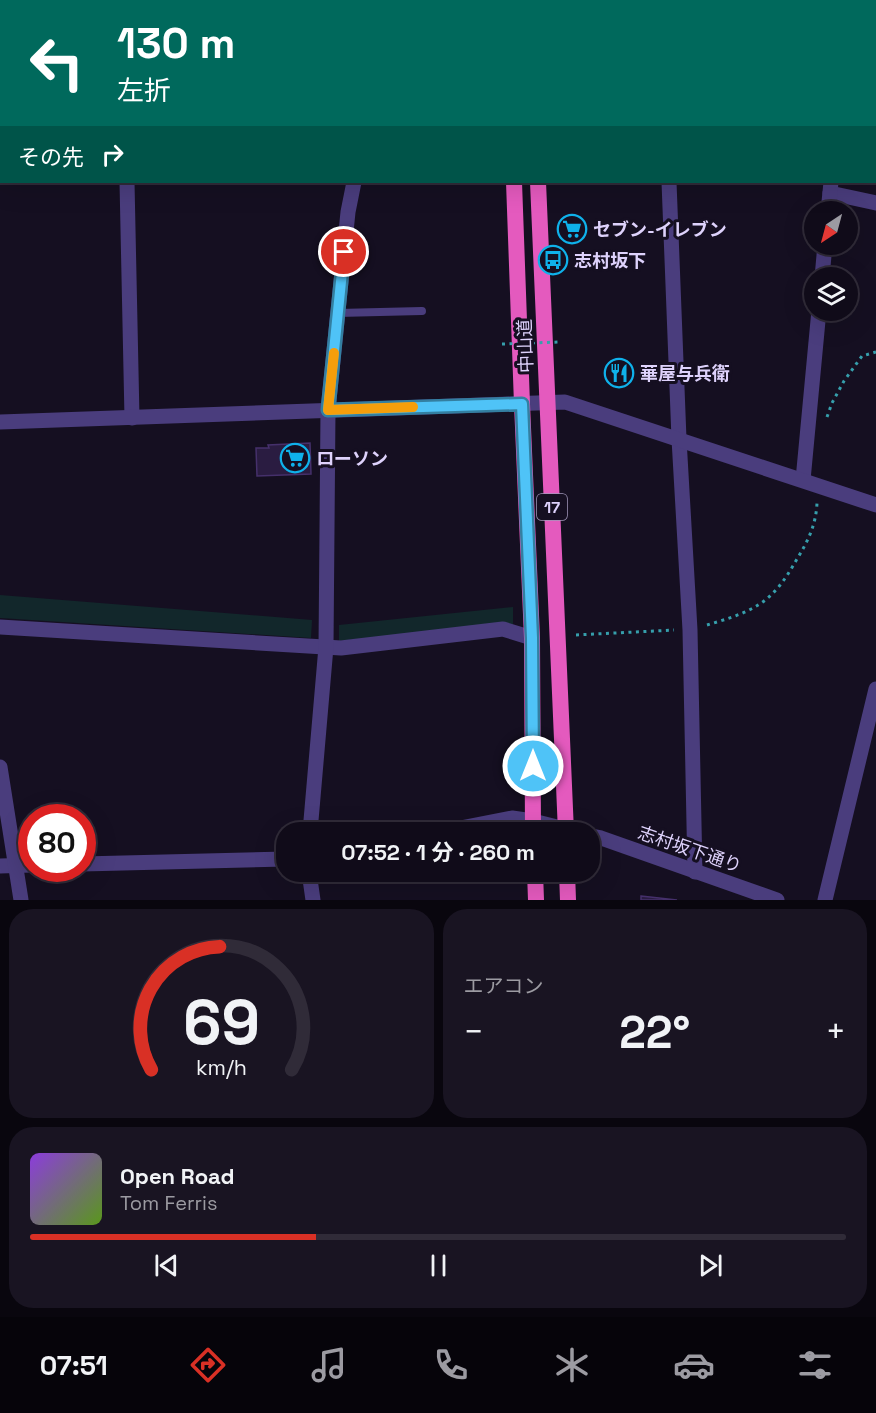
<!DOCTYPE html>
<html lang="ja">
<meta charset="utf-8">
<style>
body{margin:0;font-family:"Space Grotesk","Noto Sans JP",sans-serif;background:#191422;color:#f1f3f6;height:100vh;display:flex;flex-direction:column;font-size:22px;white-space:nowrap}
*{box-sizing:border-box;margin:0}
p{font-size:20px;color:#9c9ba2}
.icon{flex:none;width:33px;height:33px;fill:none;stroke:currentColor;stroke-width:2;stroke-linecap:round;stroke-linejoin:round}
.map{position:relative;height:900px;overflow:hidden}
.sheet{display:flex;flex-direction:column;gap:9px;padding:9px;background:#09060e;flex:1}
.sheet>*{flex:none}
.banner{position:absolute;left:0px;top:0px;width:876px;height:183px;box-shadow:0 6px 24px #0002,0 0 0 2px #302b38;background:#00695c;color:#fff;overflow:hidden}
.needle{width:39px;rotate:216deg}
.controls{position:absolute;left:804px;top:201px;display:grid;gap:12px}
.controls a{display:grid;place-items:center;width:54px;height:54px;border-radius:50%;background:#100b19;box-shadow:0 6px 24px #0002,0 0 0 2px #302b38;font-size:30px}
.speed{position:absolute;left:18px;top:804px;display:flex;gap:12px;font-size:30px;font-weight:700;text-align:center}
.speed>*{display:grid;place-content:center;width:78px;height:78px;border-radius:50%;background:#100b19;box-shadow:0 6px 24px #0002,0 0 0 2px #302b38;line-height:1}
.speed .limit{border:9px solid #d22;background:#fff;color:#111}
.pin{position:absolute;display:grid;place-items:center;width:51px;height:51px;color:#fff;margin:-26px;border:3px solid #fff;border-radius:50%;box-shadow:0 2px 6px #0007}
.me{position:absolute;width:66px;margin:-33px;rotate:0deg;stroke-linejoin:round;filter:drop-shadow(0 0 4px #0008)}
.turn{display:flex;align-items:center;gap:21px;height:126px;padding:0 18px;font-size:27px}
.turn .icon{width:78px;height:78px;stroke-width:2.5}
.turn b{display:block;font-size:42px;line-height:51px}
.then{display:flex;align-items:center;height:57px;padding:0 18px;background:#0003;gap:12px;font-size:22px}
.big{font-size:45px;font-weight:700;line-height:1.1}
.sheet .tile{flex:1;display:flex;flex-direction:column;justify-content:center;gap:9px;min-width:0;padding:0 21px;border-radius:24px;background:#191422}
.sheet .dial{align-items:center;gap:0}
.dial svg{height:156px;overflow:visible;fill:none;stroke:#302b38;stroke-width:7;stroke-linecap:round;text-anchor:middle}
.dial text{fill:#f1f3f6;stroke:none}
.song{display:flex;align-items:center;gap:18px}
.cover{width:72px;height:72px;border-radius:9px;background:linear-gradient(135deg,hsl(270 70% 55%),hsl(90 70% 35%))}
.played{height:6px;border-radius:3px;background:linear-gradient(90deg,#d93025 35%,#302b38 35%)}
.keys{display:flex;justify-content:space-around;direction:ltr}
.heat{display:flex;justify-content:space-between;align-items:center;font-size:33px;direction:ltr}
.sheet .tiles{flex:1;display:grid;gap:9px;grid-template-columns:1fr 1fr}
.tile:last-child{grid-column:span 2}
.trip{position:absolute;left:276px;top:822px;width:324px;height:60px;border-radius:24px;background:#100b19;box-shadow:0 6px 24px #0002,0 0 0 2px #302b38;font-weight:700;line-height:60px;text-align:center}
.tab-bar{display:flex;height:96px;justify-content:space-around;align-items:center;background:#06040a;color:#9c9ba2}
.tab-bar .icon{width:42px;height:42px}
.tab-bar .on{color:#d93025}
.tab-bar b{font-size:27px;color:#f1f3f6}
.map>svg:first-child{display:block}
.green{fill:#12272b}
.building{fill:#2a1c41;stroke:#45306b;stroke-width:1.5}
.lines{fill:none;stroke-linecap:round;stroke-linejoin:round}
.path{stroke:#369fac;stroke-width:3;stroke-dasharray:3 4.5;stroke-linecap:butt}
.service{stroke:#4a3d7d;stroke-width:8}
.minor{stroke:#4a3d7d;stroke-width:15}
.tertiary{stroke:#4a3d7d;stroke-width:15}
.trunk{stroke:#e45abe;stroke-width:16}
.path-bridge{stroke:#369fac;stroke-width:3;stroke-dasharray:3 4.5;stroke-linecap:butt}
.route-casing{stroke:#337fa1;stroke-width:15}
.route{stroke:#4fc3f7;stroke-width:10}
.slow{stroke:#f59e0b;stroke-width:10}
.labels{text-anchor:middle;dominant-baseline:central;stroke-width:6;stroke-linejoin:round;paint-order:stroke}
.shield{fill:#150f21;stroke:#a298ba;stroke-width:1.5}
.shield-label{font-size:16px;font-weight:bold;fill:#ded2fc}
.poi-label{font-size:18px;font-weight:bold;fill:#ded2fc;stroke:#150f21;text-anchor:start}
.street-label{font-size:18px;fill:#ded2fc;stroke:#150f21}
</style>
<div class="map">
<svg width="876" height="900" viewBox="0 0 876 900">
<rect width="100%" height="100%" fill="#150f21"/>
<!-- green -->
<g class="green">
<path d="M0,595L312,620L311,638L0,618Z"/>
<path d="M513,607V624L339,641V625Z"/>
</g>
<!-- building -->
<g class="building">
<path d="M310,443L311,474L257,476L256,448H269L268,445Z"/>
<path d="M641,896L677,900H641Z"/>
</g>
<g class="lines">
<!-- path -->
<g class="path">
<path d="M827,417L832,403L844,381L862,356L876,352"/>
<path d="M707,625C730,618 756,611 773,593C783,583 790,571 797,559C808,541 816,525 817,503"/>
<path d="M576,635L674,630"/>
</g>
<!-- service -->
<g class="service">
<path d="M48,0V2"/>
<path d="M258,0V2"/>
<path d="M338,313L422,311"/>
</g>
<!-- minor -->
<g class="minor">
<path d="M663,0V2"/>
<path d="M0,2L2,3"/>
<path d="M102,2L110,0"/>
<path d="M389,2V0"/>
<path d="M848,2L849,0"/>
<path d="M0,38L2,37"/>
<path d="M127,182L132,418"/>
<path d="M669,182L679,439L690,630L695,872"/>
<path d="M830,193L876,203"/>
<path d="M828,212L831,182"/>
<path d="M822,278L825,244"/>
<path d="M803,480L819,310"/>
<path d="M0,627L341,648L503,629L532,638"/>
<path d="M310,832L326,647L328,410L348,212L354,182"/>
<path d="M440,832L512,818L533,821"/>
<path d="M82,864L286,859"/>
<path d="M0,866L32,865"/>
<path d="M309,872L313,900"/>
<path d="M825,900L876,689"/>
</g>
<!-- tertiary -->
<g class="tertiary">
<path d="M0,422L565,402L876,505"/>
<path d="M0,767L21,900"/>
<path d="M533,821L577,832"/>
<path d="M590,836L601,838L777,900"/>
</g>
<!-- trunk -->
<g class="trunk">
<path d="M508,0V2"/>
<path d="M531,0L532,2"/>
<path d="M514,182L522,404L532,638L533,832"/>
<path d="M538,182L566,832"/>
<path d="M535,872L536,900"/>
<path d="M567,872L568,900"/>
</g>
<!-- path-bridge -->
<path class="path-bridge" d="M502,344L558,342"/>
</g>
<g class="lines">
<!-- route casing -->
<g class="route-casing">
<path id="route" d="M344,252L328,410L522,404L532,638L533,766"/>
</g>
<!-- route -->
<use href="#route" class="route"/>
<!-- slow -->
<path class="slow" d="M334,353L328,410L413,407"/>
</g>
<!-- icons -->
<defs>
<g id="supermarket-ring" transform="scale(1.5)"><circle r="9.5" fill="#150f21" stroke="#0fb1ea" stroke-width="1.5"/><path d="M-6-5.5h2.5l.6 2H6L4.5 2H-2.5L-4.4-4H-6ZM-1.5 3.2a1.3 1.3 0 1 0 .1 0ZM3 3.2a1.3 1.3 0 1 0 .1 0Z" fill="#0fb1ea"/></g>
<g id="bus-ring" transform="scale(1.5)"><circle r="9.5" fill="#150f21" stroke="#0fb1ea" stroke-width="1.5"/><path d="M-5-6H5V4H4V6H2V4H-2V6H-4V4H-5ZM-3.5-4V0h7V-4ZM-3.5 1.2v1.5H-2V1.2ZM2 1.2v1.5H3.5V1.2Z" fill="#0fb1ea"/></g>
<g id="restaurant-ring" transform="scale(1.5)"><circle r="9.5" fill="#150f21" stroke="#0fb1ea" stroke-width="1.5"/><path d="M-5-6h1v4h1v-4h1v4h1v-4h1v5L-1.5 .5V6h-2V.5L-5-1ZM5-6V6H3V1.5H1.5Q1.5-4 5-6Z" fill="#0fb1ea"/></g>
</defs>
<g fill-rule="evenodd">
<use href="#supermarket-ring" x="572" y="229"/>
<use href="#bus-ring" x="553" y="260"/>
<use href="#restaurant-ring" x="619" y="373"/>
<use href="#supermarket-ring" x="295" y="458"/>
</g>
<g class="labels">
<!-- shield labels -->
<rect class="shield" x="537" y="494" width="30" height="26" rx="4.5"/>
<g class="shield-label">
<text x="552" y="507">17</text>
</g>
<!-- poi labels -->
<g class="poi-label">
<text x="593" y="229">セブン-イレブン</text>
<text x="574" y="260">志村坂下</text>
<text x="640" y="373">華屋与兵衛</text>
<text x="316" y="458">ローソン</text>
</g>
<!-- street labels -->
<g class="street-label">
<text transform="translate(525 346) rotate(-92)">中山道</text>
<text transform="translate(690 849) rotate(19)">志村坂下通り</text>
</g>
</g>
</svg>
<div class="controls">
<a><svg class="needle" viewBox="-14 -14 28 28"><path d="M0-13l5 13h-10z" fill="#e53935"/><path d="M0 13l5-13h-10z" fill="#9c9ba2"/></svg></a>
<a><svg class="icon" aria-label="layers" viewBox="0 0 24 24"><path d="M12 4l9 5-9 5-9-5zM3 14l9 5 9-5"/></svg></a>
</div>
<div class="speed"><div class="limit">80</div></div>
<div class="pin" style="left:344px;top:252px;background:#d93025"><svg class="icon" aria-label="arrive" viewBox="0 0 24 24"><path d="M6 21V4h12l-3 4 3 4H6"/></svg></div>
<svg class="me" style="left:533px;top:766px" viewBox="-20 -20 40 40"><circle r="17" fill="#4fc3f7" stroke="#fff" stroke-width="3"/><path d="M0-11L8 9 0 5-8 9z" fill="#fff"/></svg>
<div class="trip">07:52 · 1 分 · 260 m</div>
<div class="banner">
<div class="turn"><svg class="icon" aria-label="left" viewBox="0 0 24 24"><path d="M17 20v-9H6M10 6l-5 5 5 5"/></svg><div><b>130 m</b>左折</div></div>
<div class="then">その先<svg class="icon" aria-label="right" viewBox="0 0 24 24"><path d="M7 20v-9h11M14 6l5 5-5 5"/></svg></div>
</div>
</div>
<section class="sheet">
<div class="tiles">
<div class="tile dial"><svg viewBox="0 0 100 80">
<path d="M14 69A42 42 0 1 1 86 69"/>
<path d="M14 69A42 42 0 0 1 49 6" stroke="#d93025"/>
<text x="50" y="56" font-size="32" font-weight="700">69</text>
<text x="50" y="72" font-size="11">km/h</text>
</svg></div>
<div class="tile"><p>エアコン</p>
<div class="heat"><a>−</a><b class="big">22°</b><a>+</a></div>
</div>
<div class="tile">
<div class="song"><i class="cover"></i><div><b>Open Road</b><p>Tom Ferris</p></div></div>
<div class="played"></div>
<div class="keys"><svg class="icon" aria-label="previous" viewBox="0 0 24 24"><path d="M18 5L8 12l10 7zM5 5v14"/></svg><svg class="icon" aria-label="pause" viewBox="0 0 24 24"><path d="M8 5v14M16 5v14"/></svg><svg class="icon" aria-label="next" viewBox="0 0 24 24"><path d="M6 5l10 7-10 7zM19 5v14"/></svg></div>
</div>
</div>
</section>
<nav class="tab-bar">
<b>07:51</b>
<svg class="icon on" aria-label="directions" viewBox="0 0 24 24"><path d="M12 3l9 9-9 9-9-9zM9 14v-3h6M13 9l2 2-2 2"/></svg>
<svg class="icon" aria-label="music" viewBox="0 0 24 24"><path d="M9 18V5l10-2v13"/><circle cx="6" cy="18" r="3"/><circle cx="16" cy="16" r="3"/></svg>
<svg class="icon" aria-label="phone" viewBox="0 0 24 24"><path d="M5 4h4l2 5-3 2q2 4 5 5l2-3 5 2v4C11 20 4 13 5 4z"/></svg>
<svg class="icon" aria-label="climate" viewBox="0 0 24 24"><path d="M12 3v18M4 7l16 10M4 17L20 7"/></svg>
<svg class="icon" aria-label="car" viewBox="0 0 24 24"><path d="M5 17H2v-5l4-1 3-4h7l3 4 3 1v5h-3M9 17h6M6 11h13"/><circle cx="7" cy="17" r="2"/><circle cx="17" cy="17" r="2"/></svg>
<svg class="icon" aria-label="filters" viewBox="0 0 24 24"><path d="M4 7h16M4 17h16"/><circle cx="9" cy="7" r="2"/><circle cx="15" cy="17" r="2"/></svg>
</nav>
